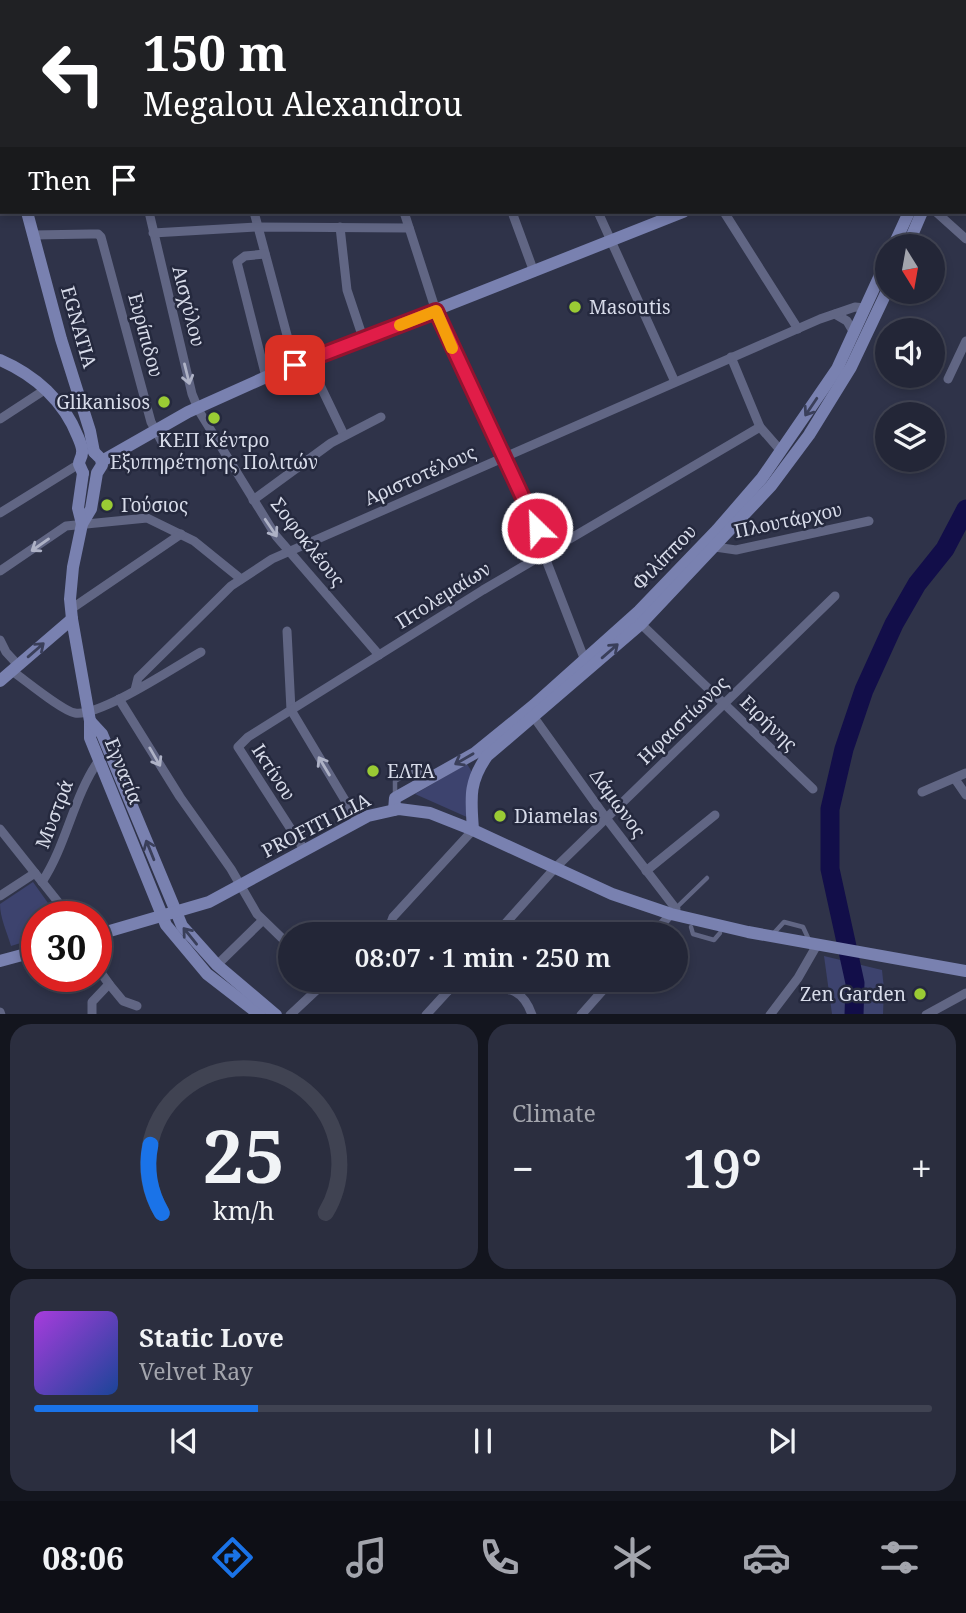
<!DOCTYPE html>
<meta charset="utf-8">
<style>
body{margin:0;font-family:"Noto Serif",serif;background:#2b2e3f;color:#f1f3f6;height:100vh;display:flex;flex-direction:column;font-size:26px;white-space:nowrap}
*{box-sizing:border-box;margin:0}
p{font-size:23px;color:#a3a5ad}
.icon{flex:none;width:38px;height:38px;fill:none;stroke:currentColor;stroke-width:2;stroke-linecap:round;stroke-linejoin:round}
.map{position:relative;height:1014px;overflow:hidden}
.side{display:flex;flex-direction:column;gap:10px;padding:10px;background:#13151e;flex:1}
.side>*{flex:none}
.top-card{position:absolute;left:0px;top:0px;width:966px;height:214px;box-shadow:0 4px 10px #0003,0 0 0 2px #404352;background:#202124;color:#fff;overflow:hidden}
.needle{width:46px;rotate:169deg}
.fabs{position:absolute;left:875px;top:234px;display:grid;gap:14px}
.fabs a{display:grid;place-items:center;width:70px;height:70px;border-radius:50%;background:#232637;box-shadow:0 4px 10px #0003,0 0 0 2px #404352;font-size:35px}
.speed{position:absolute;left:21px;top:901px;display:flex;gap:14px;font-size:35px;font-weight:700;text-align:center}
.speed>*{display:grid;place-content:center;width:91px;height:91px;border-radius:50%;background:#232637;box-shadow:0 4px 10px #0003,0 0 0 2px #404352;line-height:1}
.speed .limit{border:10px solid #d22;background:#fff;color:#111}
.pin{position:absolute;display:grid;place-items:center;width:60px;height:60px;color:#fff;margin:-30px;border-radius:14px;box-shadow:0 4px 10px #0006}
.me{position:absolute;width:77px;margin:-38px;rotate:336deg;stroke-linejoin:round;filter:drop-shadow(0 0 5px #0008)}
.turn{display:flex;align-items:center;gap:24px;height:147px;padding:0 28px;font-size:32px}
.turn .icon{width:91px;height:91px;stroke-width:2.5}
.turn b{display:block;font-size:49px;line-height:60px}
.then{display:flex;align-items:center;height:66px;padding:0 28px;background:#0003;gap:14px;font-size:26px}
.big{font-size:52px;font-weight:600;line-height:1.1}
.side .widget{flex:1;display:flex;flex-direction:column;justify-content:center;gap:10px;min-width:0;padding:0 24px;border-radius:21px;background:#2b2e3f}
.side .dial{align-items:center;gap:0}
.dial svg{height:182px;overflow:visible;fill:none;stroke:#404352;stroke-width:7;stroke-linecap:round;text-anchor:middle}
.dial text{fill:#f1f3f6;stroke:none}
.song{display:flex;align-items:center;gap:21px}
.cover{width:84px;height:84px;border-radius:10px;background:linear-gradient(135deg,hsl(280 70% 55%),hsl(220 70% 35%))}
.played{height:7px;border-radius:4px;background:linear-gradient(90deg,#1a73e8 25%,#404352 25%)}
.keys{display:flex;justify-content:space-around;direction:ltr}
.heat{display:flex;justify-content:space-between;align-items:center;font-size:38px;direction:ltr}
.side .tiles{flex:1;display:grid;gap:10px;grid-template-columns:1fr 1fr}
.widget:last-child{grid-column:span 2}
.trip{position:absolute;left:278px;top:922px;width:410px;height:70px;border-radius:35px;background:#232637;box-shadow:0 4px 10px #0003,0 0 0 2px #404352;font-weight:600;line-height:70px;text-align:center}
.tabs{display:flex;height:112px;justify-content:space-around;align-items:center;background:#0e0f16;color:#a3a5ad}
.tabs .icon{width:49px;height:49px}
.tabs .current{color:#1a73e8}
.tabs b{font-size:32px;color:#f1f3f6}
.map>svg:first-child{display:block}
.green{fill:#3d436e}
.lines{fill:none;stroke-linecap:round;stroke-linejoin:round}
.river{stroke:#120e49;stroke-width:19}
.lane{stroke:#616684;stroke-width:4.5}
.street{stroke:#616684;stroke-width:9}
.secondary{stroke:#7981b0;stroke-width:12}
.oneway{stroke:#aeb2c6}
.oneway2{stroke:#3a3f5a}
.route-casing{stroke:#92132f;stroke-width:18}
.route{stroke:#e11d48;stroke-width:12}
.slow{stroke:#f59e0b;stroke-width:12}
.poi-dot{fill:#9acb34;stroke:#25293e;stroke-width:2.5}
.labels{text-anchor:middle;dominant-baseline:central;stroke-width:5;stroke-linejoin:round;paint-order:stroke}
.street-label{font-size:19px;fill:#d7dbe9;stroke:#25293e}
.poi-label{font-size:19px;fill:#d7dbe9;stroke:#25293e;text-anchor:start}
</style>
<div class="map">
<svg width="966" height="1015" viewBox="0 0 966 1015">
<rect width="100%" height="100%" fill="#2f3349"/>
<!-- green -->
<g class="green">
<path d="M467,764L472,772L469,818L415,794Z"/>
<path d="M33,882L58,917H37V938L11,946C7,932 0,918 0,904Z"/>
<path d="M824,956L882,970L884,989L883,1014H832Z"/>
</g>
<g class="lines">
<!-- river -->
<g class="river">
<path d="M863,0L864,2"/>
<path d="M964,145L966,148"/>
<path d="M854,1015L855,983L830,869V809L844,749L864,690L894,624L917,584L945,549L966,509"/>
</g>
<!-- lane -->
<g class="lane">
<path d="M395,796V781L415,770L427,776"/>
<path d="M675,909L707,878"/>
<path d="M691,927L693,934L714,940L720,933"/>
<path d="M773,934L784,922L803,927L809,940"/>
</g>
<!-- street -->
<g class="street">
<path d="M188,0L189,2"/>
<path d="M327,0L328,2"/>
<path d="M425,0L426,2"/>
<path d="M908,0L909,2"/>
<path d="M27,2L31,0"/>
<path d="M222,2L226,0"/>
<path d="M0,14H2"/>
<path d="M0,68H2"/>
<path d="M964,86L966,90"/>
<path d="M149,212L192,394L199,411L276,536L379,655"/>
<path d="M254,212L295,365"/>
<path d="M404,212L436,311L532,516L548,565L584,658"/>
<path d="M512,212L534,272"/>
<path d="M598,212L675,382"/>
<path d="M724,212L798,329"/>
<path d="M936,212L966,239"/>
<path d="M340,227L347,290L363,338"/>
<path d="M153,233L258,227L409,228"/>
<path d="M33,235L91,234H98L101,237L151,422L162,442"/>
<path d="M265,254L245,256L237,262L266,377"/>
<path d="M835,314L847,321L854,333"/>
<path d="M731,357L760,427L781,451"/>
<path d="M310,359L320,385L344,435"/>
<path d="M948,379L966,341"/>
<path d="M0,419L46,389"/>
<path d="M253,500L331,443L381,417"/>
<path d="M0,513L79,464"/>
<path d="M715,547L736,550L869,521"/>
<path d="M0,571L66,526L147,518L194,541L241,579"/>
<path d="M71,609L181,534"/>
<path d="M641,624L813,789"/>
<path d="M287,631L291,710L248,737L238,747L305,851"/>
<path d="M0,640L6,652L18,665"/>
<path d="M12,671C24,679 62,711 75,713C100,717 176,666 201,652"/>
<path d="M135,690L138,678L231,586L272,559L820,319L855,307L865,308"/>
<path d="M119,699L180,797L231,869L257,914L290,946"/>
<path d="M533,716L606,818L676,909"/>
<path d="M955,779L966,795"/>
<path d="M922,792L966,773"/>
<path d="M358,822L291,710L483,590L760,427"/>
<path d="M0,829L70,917"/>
<path d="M646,871L715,815"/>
<path d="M42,882C67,844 73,797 99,760"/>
<path d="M0,896L35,873"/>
<path d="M397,934L390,925L393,917L473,830"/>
<path d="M496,934L555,868L835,596"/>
<path d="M653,934L671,914"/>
<path d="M217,965L262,921"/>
<path d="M437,980L448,991"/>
<path d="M460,980C490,996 518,974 532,1015"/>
<path d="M109,984L123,1001L137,1006"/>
<path d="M0,1012L1,1015"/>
<path d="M92,1015V1002L109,984L96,966"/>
<path d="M290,1015L321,986L322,980"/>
<path d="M426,1015L458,980"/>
<path d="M581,1015L612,980"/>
<path d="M770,1015L798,978L817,945"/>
<path d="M926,1015L966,993"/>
</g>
<!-- secondary -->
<g class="secondary">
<path d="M699,0L702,2"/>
<path d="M724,0L727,2"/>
<path d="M964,60L966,58"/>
<path d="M0,120L2,126"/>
<path d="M27,212L61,339L90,431L94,452"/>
<path d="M893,247L909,212"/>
<path d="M907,247L922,212"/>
<path d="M0,360C35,375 64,401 78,437C80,442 83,448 82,453C82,457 79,460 79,464L83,473"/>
<path d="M94,452L101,459L102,465L97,473L91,509L82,524L73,567L70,599L72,619L90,721V738L166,925L207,974L260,1015"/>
<path d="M102,461L188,412L266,377L683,212"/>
<path d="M82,524L78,508L83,473"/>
<path d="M0,681L72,619"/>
<path d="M90,721L102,734L182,926L217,965L276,1015"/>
<path d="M394,810L395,798L475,753L534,705L639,611L717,530L762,478L837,369L887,260"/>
<path d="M473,830C471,799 468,783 487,756L641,624L771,486L809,435L851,367L887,291"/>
<path d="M96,935L209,902L368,816L399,809L430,813L473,830L612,894L671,914L748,932L966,971"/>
<path d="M0,961L37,951"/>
</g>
</g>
<!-- one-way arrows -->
<defs><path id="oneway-shaft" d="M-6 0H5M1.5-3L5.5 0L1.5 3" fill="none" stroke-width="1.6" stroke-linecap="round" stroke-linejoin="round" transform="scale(1.75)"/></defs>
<g class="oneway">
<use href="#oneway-shaft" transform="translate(187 374) rotate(76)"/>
<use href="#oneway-shaft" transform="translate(271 528) rotate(56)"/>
<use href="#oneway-shaft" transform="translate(40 545) rotate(145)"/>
<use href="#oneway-shaft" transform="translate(155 757) rotate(60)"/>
<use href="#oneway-shaft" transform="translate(324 766) rotate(-121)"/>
</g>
<g class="oneway2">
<use href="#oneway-shaft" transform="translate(811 407) rotate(124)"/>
<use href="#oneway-shaft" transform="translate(36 650) rotate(-41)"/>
<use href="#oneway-shaft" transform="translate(610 651) rotate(-41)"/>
<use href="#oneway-shaft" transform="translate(464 759) rotate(150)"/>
<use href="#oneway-shaft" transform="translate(150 850) rotate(-112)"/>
<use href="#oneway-shaft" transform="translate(190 936) rotate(-129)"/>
</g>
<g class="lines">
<!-- route casing -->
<g class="route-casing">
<path id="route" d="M295,365L436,311L537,528"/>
</g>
<!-- route -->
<use href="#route" class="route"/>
<!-- slow -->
<path class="slow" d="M400,325L436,311L452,348"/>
</g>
<!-- markers -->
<g class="poi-dot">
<circle cx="575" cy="307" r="7"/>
<circle cx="164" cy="402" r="7"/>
<circle cx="214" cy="418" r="7"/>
<circle cx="107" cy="505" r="7"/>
<circle cx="373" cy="771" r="7"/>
<circle cx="500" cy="816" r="7"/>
<circle cx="920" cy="994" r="7"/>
</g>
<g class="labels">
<!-- street labels -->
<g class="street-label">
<text transform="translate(189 306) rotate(76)">Αισχύλου</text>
<text transform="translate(79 327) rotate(74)">EGNATIA</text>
<text transform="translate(146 335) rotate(75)">Ευρίπιδου</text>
<text transform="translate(420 475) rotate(-24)">Αριστοτέλους</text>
<text transform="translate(788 520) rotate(-12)">Πλουτάρχου</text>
<text transform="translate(308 542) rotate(52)">Σοφοκλέους</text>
<text transform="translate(664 557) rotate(-46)">Φιλίππου</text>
<text transform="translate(443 595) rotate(-32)">Πτολεμαίων</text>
<text transform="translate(683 720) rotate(-44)">Ηφαιστίωνος</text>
<text transform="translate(769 723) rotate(44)">Ειρήνης</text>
<text transform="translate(124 771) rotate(68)">Εγνατία</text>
<text transform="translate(274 772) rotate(57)">Ικτίνου</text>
<text transform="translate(618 803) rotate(54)">Δάμωνος</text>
<text transform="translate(54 814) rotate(-69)">Μυστρά</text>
<text transform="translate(316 825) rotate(-27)">PROFITI ILIA</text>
</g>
<!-- poi labels -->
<g class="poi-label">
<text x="589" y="307">Masoutis</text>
<text x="150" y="402" text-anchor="end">Glikanisos</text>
<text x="214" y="440" text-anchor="middle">ΚΕΠ Κέντρο<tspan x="214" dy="22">Εξυπηρέτησης Πολιτών</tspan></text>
<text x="121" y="505">Γούσιος</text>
<text x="387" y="771">ΕΛΤΑ</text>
<text x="514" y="816">Diamelas</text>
<text x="906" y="994" text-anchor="end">Zen Garden</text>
</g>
</g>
</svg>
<div class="fabs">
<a><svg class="needle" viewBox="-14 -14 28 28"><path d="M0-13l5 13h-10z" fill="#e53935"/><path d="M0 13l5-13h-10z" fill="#a3a5ad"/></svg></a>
<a><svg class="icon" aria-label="sound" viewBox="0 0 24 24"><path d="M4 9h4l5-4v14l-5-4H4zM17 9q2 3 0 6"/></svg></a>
<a><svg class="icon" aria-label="layers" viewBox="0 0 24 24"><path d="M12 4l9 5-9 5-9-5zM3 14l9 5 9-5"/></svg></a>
</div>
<div class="speed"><div class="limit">30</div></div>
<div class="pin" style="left:295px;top:365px;background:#d93025"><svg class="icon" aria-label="arrive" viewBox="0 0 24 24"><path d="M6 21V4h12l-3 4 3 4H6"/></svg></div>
<svg class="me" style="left:537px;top:528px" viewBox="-20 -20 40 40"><circle r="17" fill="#e11d48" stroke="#fff" stroke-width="3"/><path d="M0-11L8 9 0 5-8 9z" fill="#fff"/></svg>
<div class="trip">08:07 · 1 min · 250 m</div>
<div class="top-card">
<div class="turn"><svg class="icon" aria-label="left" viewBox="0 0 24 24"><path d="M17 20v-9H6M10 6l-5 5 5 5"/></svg><div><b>150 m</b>Megalou Alexandrou</div></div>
<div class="then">Then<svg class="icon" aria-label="arrive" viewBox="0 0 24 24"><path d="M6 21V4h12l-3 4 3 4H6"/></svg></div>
</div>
</div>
<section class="side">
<div class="tiles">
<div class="widget dial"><svg viewBox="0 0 100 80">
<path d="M14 69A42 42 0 1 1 86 69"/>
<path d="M14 69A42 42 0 0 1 9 39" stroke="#1a73e8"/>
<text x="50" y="56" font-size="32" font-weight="700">25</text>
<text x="50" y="72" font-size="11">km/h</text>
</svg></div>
<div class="widget"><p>Climate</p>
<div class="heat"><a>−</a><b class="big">19°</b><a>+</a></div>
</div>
<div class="widget">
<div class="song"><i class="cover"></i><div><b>Static Love</b><p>Velvet Ray</p></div></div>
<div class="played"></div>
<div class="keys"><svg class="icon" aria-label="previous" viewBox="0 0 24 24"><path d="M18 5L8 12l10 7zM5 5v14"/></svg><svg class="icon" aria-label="pause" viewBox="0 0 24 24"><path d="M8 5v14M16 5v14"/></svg><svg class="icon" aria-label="next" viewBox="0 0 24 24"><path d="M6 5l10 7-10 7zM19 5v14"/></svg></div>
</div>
</div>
</section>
<nav class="tabs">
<b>08:06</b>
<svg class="icon current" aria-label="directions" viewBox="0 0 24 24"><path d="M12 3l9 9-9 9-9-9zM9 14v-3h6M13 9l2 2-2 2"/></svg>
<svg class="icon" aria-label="music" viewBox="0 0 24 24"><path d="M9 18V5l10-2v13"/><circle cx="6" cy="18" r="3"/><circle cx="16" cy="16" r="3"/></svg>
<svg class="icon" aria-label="phone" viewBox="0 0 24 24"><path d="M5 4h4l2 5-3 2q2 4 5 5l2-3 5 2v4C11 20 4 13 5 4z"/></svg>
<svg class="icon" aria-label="climate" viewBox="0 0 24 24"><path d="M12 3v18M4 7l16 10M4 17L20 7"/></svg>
<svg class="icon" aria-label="car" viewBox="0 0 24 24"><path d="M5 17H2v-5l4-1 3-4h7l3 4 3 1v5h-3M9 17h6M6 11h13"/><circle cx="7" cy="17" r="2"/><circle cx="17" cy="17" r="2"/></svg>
<svg class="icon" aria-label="filters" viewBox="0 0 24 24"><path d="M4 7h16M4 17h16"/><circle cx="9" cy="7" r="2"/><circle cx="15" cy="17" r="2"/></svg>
</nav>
